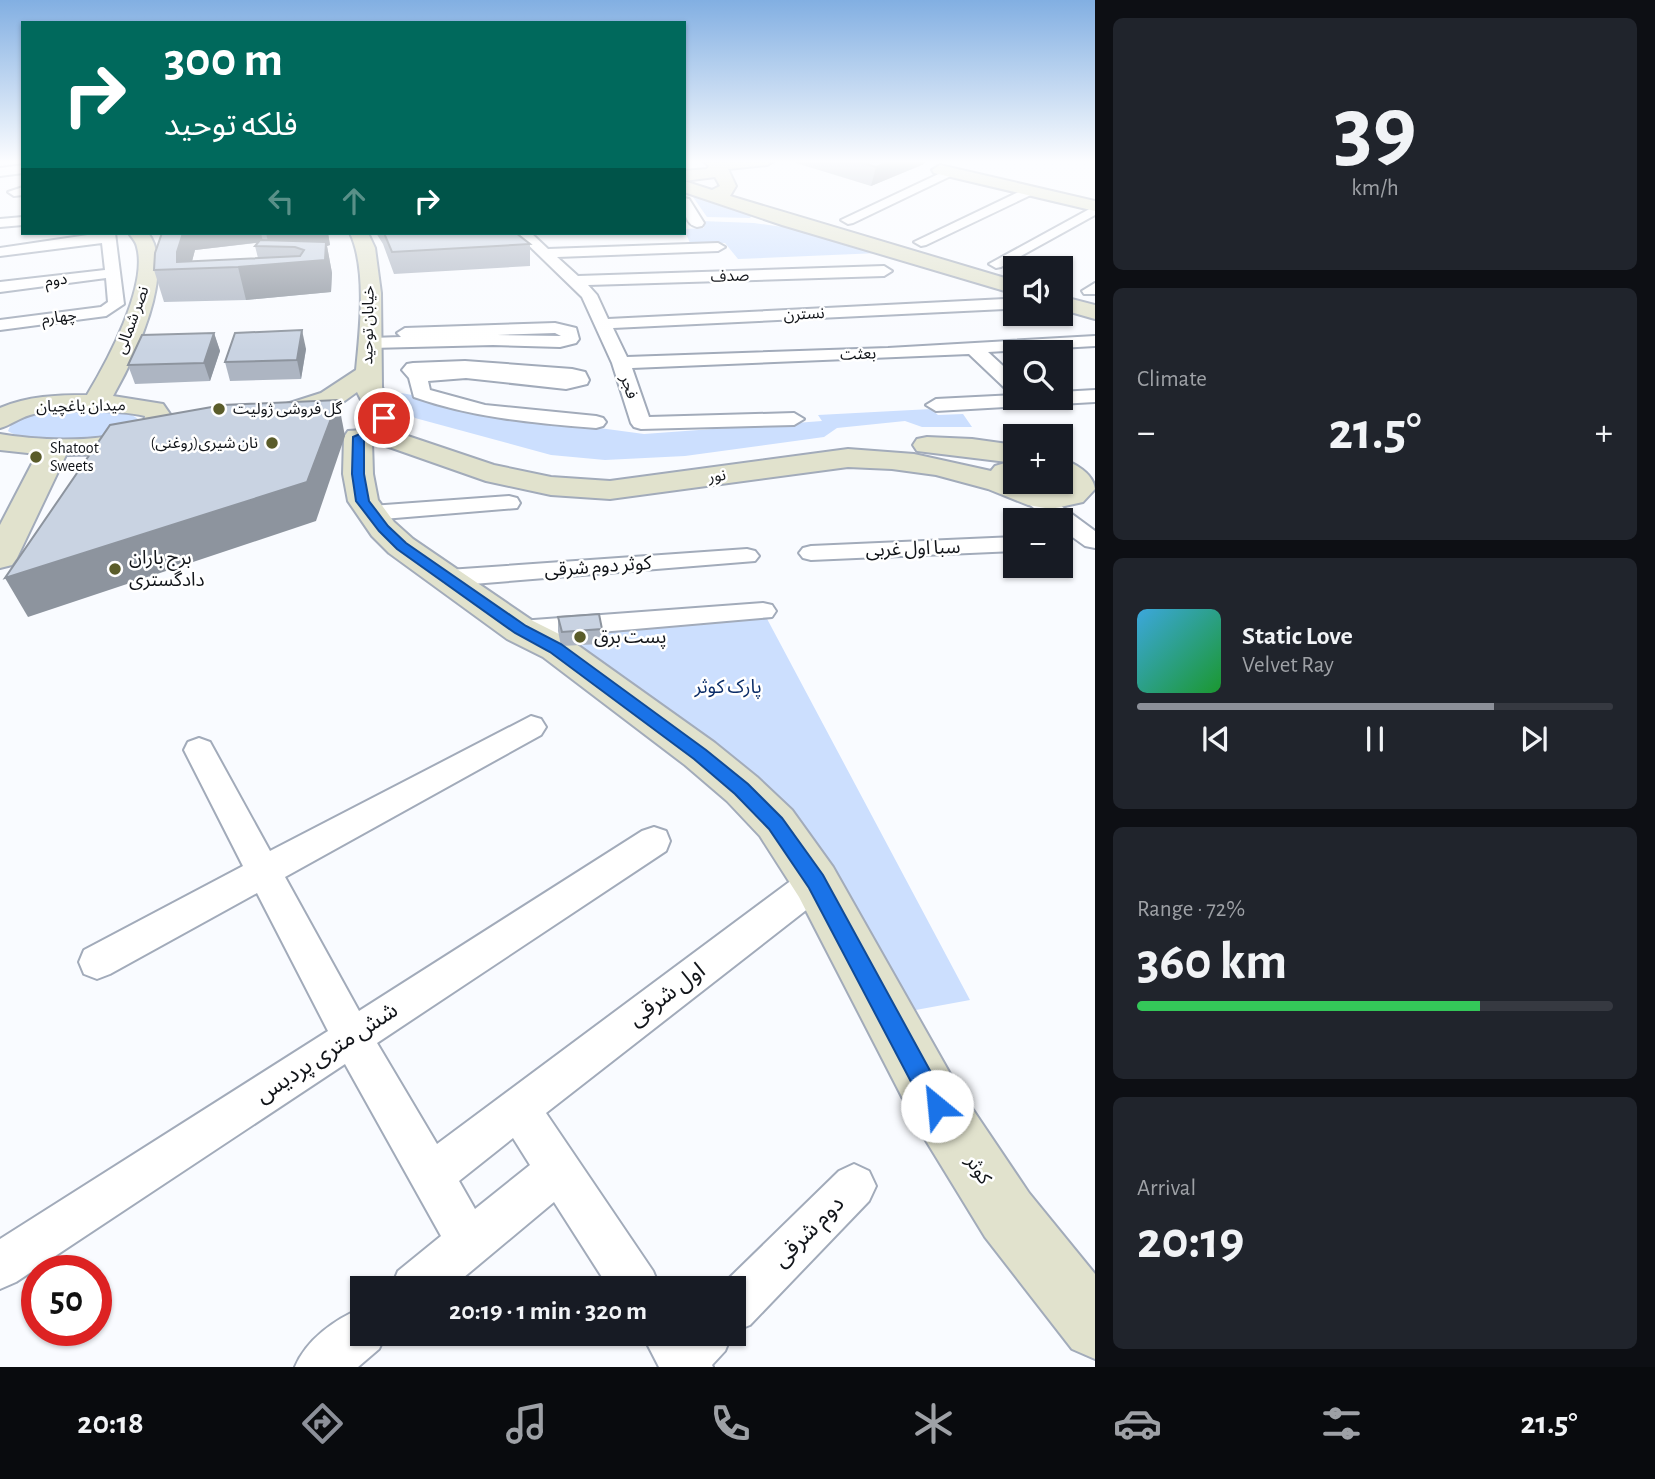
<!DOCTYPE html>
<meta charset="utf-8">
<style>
body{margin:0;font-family:"Alegreya Sans","Noto Sans Arabic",sans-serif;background:#20242c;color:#f1f3f6;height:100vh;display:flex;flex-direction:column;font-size:26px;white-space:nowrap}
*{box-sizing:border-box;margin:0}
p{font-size:23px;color:#9ea1a6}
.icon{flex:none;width:38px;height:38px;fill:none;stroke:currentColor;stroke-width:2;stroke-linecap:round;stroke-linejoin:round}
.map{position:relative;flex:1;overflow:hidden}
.details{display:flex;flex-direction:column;gap:18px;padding:18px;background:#0d0f14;width:560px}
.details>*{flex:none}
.top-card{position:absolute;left:21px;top:21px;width:665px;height:214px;border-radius:0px;box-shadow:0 2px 5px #0004;background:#00695c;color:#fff;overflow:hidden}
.buttons{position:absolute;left:1003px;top:256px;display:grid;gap:14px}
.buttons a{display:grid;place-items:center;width:70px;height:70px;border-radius:0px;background:#171b24;box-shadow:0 2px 5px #0004;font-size:35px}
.speed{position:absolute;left:21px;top:1255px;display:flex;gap:14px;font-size:35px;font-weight:700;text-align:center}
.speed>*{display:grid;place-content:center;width:91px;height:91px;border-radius:50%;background:#171b24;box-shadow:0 2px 5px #0004;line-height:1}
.speed .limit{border:10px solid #d22;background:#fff;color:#111}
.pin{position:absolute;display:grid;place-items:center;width:60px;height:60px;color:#fff;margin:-30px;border:4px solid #fff;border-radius:50%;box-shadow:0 2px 7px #0007}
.me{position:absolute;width:77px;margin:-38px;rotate:332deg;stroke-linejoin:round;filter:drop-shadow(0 0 5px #0008)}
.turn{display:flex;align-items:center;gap:24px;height:147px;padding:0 28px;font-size:32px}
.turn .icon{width:91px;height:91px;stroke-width:2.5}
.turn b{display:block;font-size:49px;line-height:60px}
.lanes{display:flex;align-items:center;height:66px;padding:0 28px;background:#0003;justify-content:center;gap:35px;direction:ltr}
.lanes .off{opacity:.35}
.big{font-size:52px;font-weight:600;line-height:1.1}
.details .tile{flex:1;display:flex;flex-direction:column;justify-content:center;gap:10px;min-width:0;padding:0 24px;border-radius:10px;background:#20242c}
.details .dial{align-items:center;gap:0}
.dial b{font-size:91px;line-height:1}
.song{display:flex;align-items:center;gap:21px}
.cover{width:84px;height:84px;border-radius:10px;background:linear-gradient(135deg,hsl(200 70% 55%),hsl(130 70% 35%))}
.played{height:7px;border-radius:4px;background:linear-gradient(90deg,#8c9099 75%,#363941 75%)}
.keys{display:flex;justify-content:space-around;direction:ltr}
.heat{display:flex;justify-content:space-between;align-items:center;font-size:38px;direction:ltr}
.charge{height:10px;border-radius:5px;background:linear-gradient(90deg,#34c759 72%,#363941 0)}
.trip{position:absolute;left:350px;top:1276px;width:396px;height:70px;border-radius:0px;background:#171b24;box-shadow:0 2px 5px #0004;font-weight:600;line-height:70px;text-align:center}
.menu{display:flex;height:112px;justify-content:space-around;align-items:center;background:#090b0e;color:#9ea1a6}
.menu .icon{width:49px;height:49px}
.menu .on{color:#8c9099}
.menu b{font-size:32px;color:#f1f3f6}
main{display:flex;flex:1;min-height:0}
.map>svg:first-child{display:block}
.green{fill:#ccdffe}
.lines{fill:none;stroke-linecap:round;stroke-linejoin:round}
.street-casing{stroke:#a2abba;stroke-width:4}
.secondary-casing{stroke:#a2abba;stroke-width:4}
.street{fill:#fff;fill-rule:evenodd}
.secondary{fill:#e1e2cd;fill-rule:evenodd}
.wall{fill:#adb5c2;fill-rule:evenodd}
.shaded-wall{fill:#8d949e}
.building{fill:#c9d3e2;stroke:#8d949e;stroke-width:2}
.route{fill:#1a73e8;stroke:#114b97;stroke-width:2}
.poi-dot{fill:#5a5c2a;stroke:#fff;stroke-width:2.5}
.labels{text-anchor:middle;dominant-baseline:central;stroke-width:5;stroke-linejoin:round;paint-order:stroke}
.far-street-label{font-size:16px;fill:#111419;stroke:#fff}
.far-poi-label{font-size:16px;fill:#111419;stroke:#fff;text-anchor:start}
.street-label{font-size:19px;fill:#111419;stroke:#fff}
.poi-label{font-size:19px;fill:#111419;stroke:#fff;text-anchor:start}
.park-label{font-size:19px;fill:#0c2e69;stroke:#fff}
.near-street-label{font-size:23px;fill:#111419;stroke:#fff}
</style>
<main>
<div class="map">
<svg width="1095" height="1367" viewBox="0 0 1095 1367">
<rect width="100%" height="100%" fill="#f9fbff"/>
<!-- green -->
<g class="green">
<path d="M702,196L753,214L750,218L707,217L693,197Z"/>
<path d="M701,221L754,223L804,230L879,253L738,259L725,243H690L684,229L704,228Z"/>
<path d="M390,391L577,425L644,434L822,421L818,415L931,409L938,415L963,414L972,427H922L905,421L837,428L824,437L685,456L605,460L551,455L415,418Z"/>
<path d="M80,409C98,410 127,407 140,421C129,426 117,433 105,437C86,443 25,443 8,431C16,408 60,410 80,409Z"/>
<path d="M765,615L970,1000L894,1014L819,875L558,631Z"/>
</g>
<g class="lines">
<!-- street casing -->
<g class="street-casing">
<g id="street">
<path d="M23,165V173L0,176V168Z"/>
<path d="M947,170L957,173L853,223L848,224L841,220Z"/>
<path d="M23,187V195L14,196L8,192Z"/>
<path d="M1029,187L1033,188V194L926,245L921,246L914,242Z"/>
<path d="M684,198L689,199L704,223L702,226L697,227C684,224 684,209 684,198Z"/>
<path d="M1095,206V215L1001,267L996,268L989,264Z"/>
<path d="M23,217V225L0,227V219Z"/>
<path d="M101,233H115L124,304L106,316L0,330V320L101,307L108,302L106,278L0,292V282L105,270L102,243L0,256V248Z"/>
<path d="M516,233H531L548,249L718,243L725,247L718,251L557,257L578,276L884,266L892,271L884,276L588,285L597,295L608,319L1005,299L1013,304L1005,309L613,328L627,357L888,348L1095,336V346L988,352L1015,377V393L1008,391L969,354L632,368L649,417L794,413L804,419L794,425L641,429L634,427L631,423L612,363L582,297Z"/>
<path d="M1095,283V294H1084L1082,291Z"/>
<path d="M555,323L576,328L579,339L576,343L560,347L493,345L371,348L362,343L371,338L401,337L397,333L405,328ZM555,333L561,336L497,335Z"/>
<path d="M465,361L572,369L585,372L589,380L587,384L566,389L466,378L428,381L430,390L485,405L596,416L603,418L606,422L603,426L596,428C534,423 474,418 414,397L409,378L402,370L407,364L413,363Z"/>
<path d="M1095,390V402L936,411L926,405L936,399L1015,395V397H1060V392Z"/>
<path d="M1030,487L1038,489L1095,531V548L1085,546L1060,528V520H1050L1022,499L1019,494L1022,489Z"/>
<path d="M509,496L517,498L520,503L517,508L371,520L363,518L360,513L363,508L371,506Z"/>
<path d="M1015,537V551L811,560L803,558L799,553L803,548L811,546Z"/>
<path d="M747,549L755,551L759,556L755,561L448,586L439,584L436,578L439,572L448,570Z"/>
<path d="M763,603L772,605L776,611L772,617L520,639L511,636L507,630L511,624L520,621Z"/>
<path d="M531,716L541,719L546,727L541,735L285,877L359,1011L642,831L654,827L666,831L670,841L666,851L377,1043L437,1144L804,871L816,867L828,871L833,882L828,893L546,1113L653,1271L660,1288H609L554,1202L451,1288H391L398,1271L441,1236L345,1064L16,1282L0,1289V1239L328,1031L257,893L110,974L97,979L84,974L79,962L84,950L243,866L184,750L188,742L199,738L210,742L270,851ZM513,1138L530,1165L475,1209L459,1181Z"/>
<path d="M854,1164L869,1171L876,1186L869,1201L750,1325L733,1332V1288H719L839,1171Z"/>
<path d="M362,1308V1334H386L379,1349L358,1367H295C306,1340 335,1319 362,1308Z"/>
<path d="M642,1334H732L725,1351L712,1365L713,1367H659Z"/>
</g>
</g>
<!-- secondary casing -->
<g class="secondary-casing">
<g id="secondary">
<path d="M703,160H775L767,165L728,169L736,186L730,196L1015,281V294L782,225L684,192V181L712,190L720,186L715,177L684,181V171L707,169L709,166Z"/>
<path d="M940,165L1095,201V211L934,173L932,170Z"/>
<path d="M129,233H148C177,271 134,359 113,396L163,404L172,417C159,458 101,454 66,455L17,558L12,565L0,568V525L37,454L0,450V434C33,440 119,446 144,422L145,416C119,410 55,408 30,415C19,418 11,425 0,428V408C27,396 58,395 87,395C107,362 148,286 137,247C136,241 131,237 129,233Z"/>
<path d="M350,233H368L375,248L381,293L382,387L394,415L390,421L381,423L372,421L357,392L339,405L280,423L271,421L267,415L271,409L321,393L356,370C360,330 367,269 350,233Z"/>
<path d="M1060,296L1095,305V319L1060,309Z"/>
<path d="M375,425L494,465L551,477L610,481L848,449L914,454L991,471L995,466L1005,463L1015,466V481C1032,481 1048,497 1065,487L1059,481L1060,459C1075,463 1093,473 1095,489L1083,502L1051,509L1028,505L988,489L936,475L892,469L848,467L610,499L551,495L486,481L372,441L373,474L378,500L394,522L413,539L533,621L569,639L715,743L757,777L792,810L833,867L957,1086L1029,1193L1095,1274V1359L1072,1349L985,1237L917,1126L799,897L760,836L727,801L685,765L543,657L507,639L389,553L372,536L348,501L343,474L344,437L348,431L363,430Z"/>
<path d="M927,437L972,439L1015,445V463L917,451L913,445L917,439Z"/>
</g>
</g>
<!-- street -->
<use href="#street" class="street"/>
<!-- secondary -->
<use href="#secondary" class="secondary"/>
</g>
<!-- wall -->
<g class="wall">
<path d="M796,160H925L924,164L871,186L796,163Z"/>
<path d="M162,233H328L330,245L327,246L332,273L331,292L246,300L164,302L154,270ZM257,243L255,246L258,258L192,261L195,250Z"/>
<path d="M376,233H516L530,244V266L394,274L383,244Z"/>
<path d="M214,333L220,351L210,381L135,384L128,365Z"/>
<path d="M306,349L301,379L230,381L225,362Z"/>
<path d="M558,617L602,629L601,644L561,646L558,631Z"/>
</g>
<!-- shaded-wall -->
<g class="shaded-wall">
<path d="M893,160H925L924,164L871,186L876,167Z"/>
<path d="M183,233H261L263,242L195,250L190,269L177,262V252Z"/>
<path d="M266,233H328L330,245L327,246L332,273L331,292L246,300L238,267L325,260L295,247L269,246Z"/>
<path d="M302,330L306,349L301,379L297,360Z"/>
<path d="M214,333L220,351L210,381L204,363Z"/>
<path d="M338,400L345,436L316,521L28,617L5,578Z"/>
</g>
<!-- building -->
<g class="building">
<path d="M853,160H893L876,167Z"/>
<path d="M162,233H183L177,252V262L300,256L304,250L295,247L255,246L260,240L326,242L325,260L238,267L154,270L155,253Z"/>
<path d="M384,233H516L530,244L392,252Z"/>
<path d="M302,330L297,360L225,362L235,333Z"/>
<path d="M214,333L204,363L128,365L142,335Z"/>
<path d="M338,400L307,482L5,578L110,425L223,405Z"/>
<path d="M599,614L602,629L562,632L558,617Z"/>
</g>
<!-- sky -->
<linearGradient id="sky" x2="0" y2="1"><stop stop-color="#82afe2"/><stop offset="0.46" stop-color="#fcfdff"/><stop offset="1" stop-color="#fcfdff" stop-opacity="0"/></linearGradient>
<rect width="1095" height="351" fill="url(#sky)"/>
<!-- route -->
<path class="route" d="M384,415L388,416L391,422L384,432L364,439V474L369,501L388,526L406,543L526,626L561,644L706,750L748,784L782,818L823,875L945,1098L949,1106L945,1114L937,1118L928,1114L809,888L769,829L735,794L694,759L550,652L515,633L397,549L379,531L356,501L352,474L353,437L376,427L379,418Z"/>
<!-- markers -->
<g class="poi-dot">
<circle cx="219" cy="409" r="7"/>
<circle cx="272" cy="443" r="7"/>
<circle cx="36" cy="457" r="7"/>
<circle cx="115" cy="569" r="7"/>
<circle cx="580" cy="637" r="7"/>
</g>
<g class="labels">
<!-- far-street labels -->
<g class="far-street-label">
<text transform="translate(730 276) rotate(-2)">صدف</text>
<text transform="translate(56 280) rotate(-8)">دوم</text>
<text transform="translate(804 314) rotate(-3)">نسترن</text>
<text transform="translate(59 317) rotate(-7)">چهارم</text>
<text transform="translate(132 320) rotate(-70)">نصر شمالی</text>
<text transform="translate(368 325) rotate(-89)">خیابان توحید</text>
<text transform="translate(858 354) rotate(-2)">بعثت</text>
<text transform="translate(629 387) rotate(72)">فجر</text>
<text transform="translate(81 406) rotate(-1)">میدان یاغچیان</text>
<text transform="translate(717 476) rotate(-8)">نور</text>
</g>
<!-- far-poi labels -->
<g class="far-poi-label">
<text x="233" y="409">گل فروشی ژولیت</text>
<text x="258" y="443" text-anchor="end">نان شیری(روغنی)</text>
<text x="50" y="448">Shatoot<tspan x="50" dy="18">Sweets</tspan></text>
</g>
<!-- street labels -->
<g class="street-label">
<text transform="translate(913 549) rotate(-2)">سبا اول غربی</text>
<text transform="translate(598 567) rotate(-4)">کوثر دوم شرقی</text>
<text transform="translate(978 1170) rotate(57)">کوثر</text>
</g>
<!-- poi labels -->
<g class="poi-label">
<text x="129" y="558">برج باران<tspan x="129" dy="22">دادگستری</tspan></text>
<text x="594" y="637">پست برق</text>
</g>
<!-- park labels -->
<g class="park-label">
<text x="728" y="687">پارک کوثر</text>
</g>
<!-- near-street labels -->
<g class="near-street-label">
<text transform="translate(667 995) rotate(-37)">اول شرقی</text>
<text transform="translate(327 1053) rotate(-33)">شش متری پردیس</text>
<text transform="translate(809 1232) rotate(-45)">دوم شرقی</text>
</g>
</g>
</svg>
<div class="buttons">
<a><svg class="icon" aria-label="sound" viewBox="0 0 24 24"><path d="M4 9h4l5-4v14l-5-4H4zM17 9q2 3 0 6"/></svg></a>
<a><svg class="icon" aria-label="search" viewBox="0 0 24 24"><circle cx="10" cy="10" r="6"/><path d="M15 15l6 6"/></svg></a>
<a>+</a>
<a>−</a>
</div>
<div class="speed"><div class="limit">50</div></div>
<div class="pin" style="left:384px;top:418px;background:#d93025"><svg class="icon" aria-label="arrive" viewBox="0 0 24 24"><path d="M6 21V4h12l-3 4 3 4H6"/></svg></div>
<svg class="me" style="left:937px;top:1106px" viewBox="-20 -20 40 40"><circle r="19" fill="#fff"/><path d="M0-13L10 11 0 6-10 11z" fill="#1a73e8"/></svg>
<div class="trip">20:19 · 1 min · 320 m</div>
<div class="top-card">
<div class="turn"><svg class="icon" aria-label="right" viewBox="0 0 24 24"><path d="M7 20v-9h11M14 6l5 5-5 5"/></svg><div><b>300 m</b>فلکه توحید</div></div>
<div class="lanes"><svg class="icon off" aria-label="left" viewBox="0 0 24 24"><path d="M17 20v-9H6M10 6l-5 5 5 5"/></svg><svg class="icon off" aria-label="ahead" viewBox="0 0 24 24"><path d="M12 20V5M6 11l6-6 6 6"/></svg><svg class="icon" aria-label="right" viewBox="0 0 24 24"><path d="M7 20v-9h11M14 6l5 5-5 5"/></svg></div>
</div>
</div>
<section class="details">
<div class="tile dial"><b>39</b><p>km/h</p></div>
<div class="tile"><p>Climate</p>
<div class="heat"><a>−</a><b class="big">21.5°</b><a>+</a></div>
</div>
<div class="tile">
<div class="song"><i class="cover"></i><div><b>Static Love</b><p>Velvet Ray</p></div></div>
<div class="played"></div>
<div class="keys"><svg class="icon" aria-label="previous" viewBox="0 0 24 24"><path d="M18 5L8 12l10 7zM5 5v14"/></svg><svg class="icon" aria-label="pause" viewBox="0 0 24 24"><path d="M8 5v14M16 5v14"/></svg><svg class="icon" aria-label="next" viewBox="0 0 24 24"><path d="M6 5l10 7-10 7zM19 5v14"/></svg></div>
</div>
<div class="tile"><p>Range · 72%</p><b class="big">360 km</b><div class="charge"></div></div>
<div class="tile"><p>Arrival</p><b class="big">20:19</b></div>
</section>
</main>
<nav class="menu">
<b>20:18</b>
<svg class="icon on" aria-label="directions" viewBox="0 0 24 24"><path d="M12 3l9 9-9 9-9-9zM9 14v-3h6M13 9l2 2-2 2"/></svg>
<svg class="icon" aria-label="music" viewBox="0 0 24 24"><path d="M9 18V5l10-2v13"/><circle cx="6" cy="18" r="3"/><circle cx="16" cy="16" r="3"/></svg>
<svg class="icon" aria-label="phone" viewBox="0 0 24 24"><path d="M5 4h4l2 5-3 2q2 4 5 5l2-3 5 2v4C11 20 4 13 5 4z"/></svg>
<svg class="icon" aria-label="climate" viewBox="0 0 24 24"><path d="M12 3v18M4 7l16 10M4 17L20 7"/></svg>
<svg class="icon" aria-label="car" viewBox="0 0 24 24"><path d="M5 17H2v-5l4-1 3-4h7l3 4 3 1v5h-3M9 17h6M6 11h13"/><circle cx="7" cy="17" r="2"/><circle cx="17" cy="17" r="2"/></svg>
<svg class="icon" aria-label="filters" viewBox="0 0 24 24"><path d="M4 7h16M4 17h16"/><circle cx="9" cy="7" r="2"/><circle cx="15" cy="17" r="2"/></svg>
<b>21.5°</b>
</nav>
